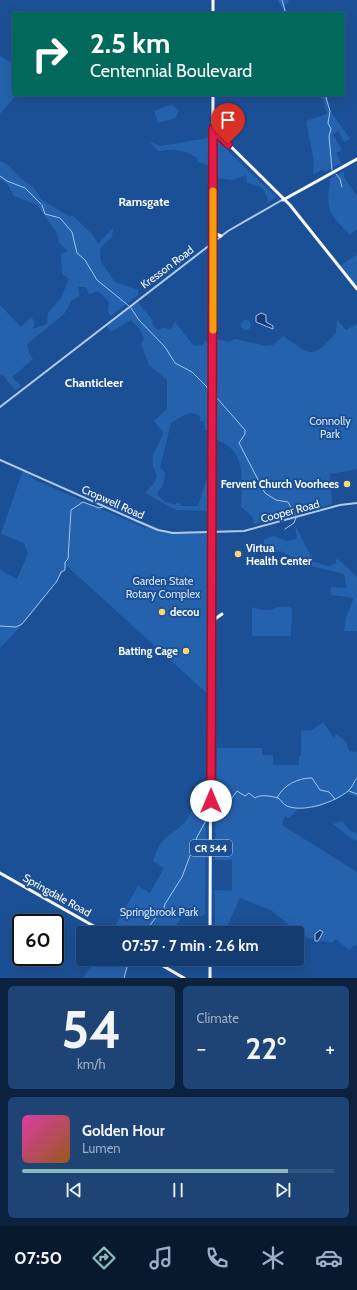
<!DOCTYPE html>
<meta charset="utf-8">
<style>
body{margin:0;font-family:Cabin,sans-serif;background:#1e4375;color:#f1f3f6;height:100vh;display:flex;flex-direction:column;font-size:15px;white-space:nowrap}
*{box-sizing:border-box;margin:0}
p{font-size:13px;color:#9dadc3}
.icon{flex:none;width:22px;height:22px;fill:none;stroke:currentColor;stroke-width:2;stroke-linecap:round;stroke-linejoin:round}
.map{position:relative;height:978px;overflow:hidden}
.side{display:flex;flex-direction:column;gap:8px;padding:8px;background:#0c213e;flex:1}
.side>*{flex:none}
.hud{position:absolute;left:12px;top:12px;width:333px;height:84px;border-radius:4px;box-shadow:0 4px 16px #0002,0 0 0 1px #345683;background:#00695c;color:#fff;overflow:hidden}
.speed{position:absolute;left:12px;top:914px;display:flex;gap:8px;font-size:20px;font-weight:700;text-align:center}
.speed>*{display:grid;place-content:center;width:52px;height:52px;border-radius:50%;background:#153c70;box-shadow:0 4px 16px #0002,0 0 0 1px #345683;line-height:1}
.speed .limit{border:2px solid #111;border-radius:6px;background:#fff;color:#111}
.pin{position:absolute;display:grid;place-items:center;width:34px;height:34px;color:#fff;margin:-41px -17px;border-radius:50% 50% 50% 0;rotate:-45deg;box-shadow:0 0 4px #0007}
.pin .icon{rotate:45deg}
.me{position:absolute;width:44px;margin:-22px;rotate:0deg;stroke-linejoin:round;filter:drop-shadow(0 0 3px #0008)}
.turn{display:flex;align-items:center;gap:14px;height:84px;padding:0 12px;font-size:18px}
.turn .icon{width:52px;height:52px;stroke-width:2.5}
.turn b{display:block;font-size:28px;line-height:34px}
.big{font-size:30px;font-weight:700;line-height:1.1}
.side .tile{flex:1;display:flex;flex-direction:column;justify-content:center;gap:6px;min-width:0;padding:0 14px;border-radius:6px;background:#1e4375}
.side .dial{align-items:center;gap:0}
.dial b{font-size:52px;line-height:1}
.song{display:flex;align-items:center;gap:12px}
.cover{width:48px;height:48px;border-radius:6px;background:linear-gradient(135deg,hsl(320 70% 55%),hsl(30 70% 35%))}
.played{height:4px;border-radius:2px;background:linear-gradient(90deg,#8bbbb9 85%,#345683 85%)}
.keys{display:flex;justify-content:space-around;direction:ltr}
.heat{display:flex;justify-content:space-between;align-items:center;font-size:22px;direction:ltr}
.side .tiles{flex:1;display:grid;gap:8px;grid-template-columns:1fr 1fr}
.tile:last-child{grid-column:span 2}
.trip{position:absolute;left:76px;top:926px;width:228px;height:40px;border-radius:4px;background:#153c70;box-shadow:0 4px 16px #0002,0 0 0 1px #345683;font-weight:700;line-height:40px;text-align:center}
.tab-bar{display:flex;height:64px;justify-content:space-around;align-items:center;background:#08182d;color:#9dadc3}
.tab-bar .icon{width:28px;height:28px}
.tab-bar .current{color:#8bbbb9}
.tab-bar b{font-size:18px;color:#f1f3f6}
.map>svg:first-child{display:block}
.green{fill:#2562ae}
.water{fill:#133c74;stroke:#a2c6f1}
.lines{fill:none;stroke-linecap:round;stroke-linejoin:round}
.stream{stroke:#a2c6f1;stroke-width:1}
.minor{stroke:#afccef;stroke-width:2}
.major{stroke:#f8faff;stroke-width:3}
.route-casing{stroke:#92132f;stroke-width:10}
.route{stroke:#e11d48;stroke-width:7}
.slow{stroke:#f59e0b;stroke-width:7}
.poi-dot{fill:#ffd66e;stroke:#1c5096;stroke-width:1.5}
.labels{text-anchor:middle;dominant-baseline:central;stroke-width:4;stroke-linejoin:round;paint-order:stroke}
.shield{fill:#1c5096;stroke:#bbcae0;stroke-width:1}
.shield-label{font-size:10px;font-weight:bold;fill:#fff}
.street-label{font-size:11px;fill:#fff;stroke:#1c5096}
.park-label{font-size:11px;fill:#d6e6fb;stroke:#1c5096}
.poi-label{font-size:11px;font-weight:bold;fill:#fff;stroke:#1c5096;text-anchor:end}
.neighbourhood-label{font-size:12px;font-weight:bold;fill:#fff;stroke:#1c5096}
</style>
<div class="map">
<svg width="357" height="978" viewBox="0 0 357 978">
<rect width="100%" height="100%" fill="#1c5096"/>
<!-- green -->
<g class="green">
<path d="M278,0H288L289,2L285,6L287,14H285Z"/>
<path d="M0,56L14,64V94H17L0,114V80L6,85L0,80Z"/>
<path d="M318,94H327L329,109L350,139L344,142L338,131L333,134L342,150L336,153L341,163L325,172L322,170L313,174L314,162L306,121L327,114L323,100Z"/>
<path d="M172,104L179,111L175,118L158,123L154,111Z"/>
<path d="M209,138V167L206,164L198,162L197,158C184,149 174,149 158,151L149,141L160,146Z"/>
<path d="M217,140L276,197L263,206L268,201C265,188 260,185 247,183L246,175L232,180L217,178Z"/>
<path d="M0,161L8,165L19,177L34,188L42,200L70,217L72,215L92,234L98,244L113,228L112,237L100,248L101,262L115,282L138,290V295L111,316L108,312L109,302L98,291L89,294L86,287H78L79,296L72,300L64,314L27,344L29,353L33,359L12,377L21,386L15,390L2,374L0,376V305L21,327L31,317L35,322L33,329L47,324L48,313L61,298L69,279L62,274L61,254L68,251L59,243L57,233L37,205L14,196L7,184L0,179Z"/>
<path d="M344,171V177L357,196V229L350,235C328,212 326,210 330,179Z"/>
<path d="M357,254V289L339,267Z"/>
<path d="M137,301L153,321L152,324L158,330L163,328L171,329L175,322L194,346L203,345L204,341L213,342L212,430H205L204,421H200V416C190,409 181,417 171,423L160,467L165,473L163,486L158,491L157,495L165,502L175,505L177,503H180L181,506H198L206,481L212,477V511L176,510L145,493L155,482L157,475C145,455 159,450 163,432L154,421L167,409V380L149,365L141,344L144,339L139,328L131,320L111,332L106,326Z"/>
<path d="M337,320L346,330L357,324V469L330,474L332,504L255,524L252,516L241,507C241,479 248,452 217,440L216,339L228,342L236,339L266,346L273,345L283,336C312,356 311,360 336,333Z"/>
<circle cx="246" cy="325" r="5"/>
<path d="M23,470L35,480L145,528L148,526L167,533H212V698L67,566C48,596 25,623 0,648V570L17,579L28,554L24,543L1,534Z"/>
<path d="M295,525L314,562L329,566L336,563V559L339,560L357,577V631H344L346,618L354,598L331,595V587L347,588L344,574L307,565L280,551L263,556L264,539L274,536L287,541L297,539Z"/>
<path d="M252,607L261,610H271L278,607H290L292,609L291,636H252Z"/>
<path d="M323,722L334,738L336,734L346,742L349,751L357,752V797L347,793L318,807L298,809L289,818L285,816L282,825L357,872V946L355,945L349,950L336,939L332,943L304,937L271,910L240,898L224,933H215V890L232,891V860H215L217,748H262V755H273V765H299V756H301V731L312,730Z"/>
<path d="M197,801H206L205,914L202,916H183L170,933H111L138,886L150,893L164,868L153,861C163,833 166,841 184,823C190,817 193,807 197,801Z"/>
<path d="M342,821L350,831L357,833V841L346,835L333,824Z"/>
<path d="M96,959H131L125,978H83Z"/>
</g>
<!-- water -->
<g class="water">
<path d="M261,313L266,315V322L273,326V329L256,322V316Z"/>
<path d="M320,930L323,932L318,941H315V934Z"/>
</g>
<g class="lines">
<!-- stream -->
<g class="stream">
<path d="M282,0L286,14"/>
<path d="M325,94L330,111L328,123L331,129L329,136L332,170"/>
<path d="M336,174L340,179L342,187"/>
<path d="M0,176L7,181L25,188L41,204"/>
<path d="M42,205L45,214L60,218L72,232L77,253L85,260L97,280L129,306"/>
<path d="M131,308L139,320L165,347L175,363L192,372L207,387L210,394"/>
<path d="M216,397L245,430V434L239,443L265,493L276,500L288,502L295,515"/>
<path d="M285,529L294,523L296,518"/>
<path d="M0,626L16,627L22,624L57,581L61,572L65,570V562L68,559L71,510L83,502L99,508L103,507"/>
<path d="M349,791L357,794"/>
<path d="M277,798C283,785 298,778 312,778L320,790L329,792L335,799"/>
<path d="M214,809L224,801H230L237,791L245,796L249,793L255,798C260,794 271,796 278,798C281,799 283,805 287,806C304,813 335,802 348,791C352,788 354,781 357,778"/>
<path d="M144,933L157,916L163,912L165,904L182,877L197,837L208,817"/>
<path d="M124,978L129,959"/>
</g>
<!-- minor -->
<g class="minor">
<path d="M0,407L228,231L282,200"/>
<path d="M0,460L137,521L158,530L173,533L244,531L340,505L357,503"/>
</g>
<!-- major -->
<g class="major">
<path d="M213,14V0"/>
<path d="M213,129L290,205L357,289"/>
<path d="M283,200L357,159"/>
<path d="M213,231L216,234L221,236"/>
<path d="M213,630L215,619L222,614"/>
<path d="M0,873L106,933"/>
<path d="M113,933V929"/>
<path d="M210,933L213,94"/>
<path d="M151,959L184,978"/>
<path d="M210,978V959"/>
</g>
</g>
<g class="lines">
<!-- route casing -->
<g class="route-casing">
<path id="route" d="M211,801L213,129L228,144"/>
</g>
<!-- route -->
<use href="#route" class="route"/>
<!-- slow -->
<path class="slow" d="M213,330V191"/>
</g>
<!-- markers -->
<g class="poi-dot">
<circle cx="347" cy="484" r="4"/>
<circle cx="238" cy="554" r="4"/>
<circle cx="162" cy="612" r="4"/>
<circle cx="186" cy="651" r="4"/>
</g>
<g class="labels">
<!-- shield labels -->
<rect class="shield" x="190" y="840" width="42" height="16" rx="3"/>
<g class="shield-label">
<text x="211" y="848">CR 544</text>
</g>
<!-- street labels -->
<g class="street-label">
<text transform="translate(167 267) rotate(-37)">Kresson Road</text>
<text transform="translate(113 502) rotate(24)">Cropwell Road</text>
<text transform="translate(290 511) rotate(-15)">Cooper Road</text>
<text transform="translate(57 895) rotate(29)">Springdale Road</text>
</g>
<!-- park labels -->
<g class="park-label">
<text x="330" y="421">Connolly<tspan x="330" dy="13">Park</tspan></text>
<text x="163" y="581">Garden State<tspan x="163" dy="13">Rotary Complex</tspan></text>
<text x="159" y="912">Springbrook Park</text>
</g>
<!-- poi labels -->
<g class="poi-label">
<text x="339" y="484">Fervent Church Voorhees</text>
<text x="246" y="548" text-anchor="start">Virtua<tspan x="246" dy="13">Health Center</tspan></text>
<text x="170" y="612" text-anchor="start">decou</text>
<text x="178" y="651">Batting Cage</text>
</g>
<!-- neighbourhood labels -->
<g class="neighbourhood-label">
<text x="144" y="201">Ramsgate</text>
<text x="94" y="382">Chanticleer</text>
</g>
</g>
</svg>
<div class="speed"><div class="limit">60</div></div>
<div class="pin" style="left:228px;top:144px;background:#d93025"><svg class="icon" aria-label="arrive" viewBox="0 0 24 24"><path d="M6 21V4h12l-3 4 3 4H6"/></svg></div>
<svg class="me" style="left:211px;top:801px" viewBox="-20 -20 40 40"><circle r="19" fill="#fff"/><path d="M0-13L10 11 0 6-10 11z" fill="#e11d48"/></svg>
<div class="trip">07:57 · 7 min · 2.6 km</div>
<div class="hud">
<div class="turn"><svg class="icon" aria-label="right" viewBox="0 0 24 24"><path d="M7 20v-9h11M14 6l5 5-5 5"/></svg><div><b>2.5 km</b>Centennial Boulevard</div></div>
</div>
</div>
<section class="side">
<div class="tiles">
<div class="tile dial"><b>54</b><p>km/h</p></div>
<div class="tile"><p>Climate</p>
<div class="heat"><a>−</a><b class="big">22°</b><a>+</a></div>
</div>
<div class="tile">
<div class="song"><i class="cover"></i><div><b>Golden Hour</b><p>Lumen</p></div></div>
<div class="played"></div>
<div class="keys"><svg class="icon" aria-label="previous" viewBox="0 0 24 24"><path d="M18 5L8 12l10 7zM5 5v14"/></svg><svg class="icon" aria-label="pause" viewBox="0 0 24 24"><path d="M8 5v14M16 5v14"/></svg><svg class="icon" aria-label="next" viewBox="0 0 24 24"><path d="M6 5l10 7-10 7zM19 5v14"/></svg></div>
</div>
</div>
</section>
<nav class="tab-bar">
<b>07:50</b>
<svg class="icon current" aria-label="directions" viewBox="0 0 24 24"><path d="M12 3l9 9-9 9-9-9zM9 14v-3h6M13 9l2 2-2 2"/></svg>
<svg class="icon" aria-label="music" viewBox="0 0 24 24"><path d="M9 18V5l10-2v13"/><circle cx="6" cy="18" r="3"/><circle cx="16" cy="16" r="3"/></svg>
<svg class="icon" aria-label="phone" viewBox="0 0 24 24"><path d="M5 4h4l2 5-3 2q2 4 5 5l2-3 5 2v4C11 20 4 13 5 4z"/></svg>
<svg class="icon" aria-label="climate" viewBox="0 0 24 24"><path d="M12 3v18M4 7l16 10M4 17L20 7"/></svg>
<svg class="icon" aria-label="car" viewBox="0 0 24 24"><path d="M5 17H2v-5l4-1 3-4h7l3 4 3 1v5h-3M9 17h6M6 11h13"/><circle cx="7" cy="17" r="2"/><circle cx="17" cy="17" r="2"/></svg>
</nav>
